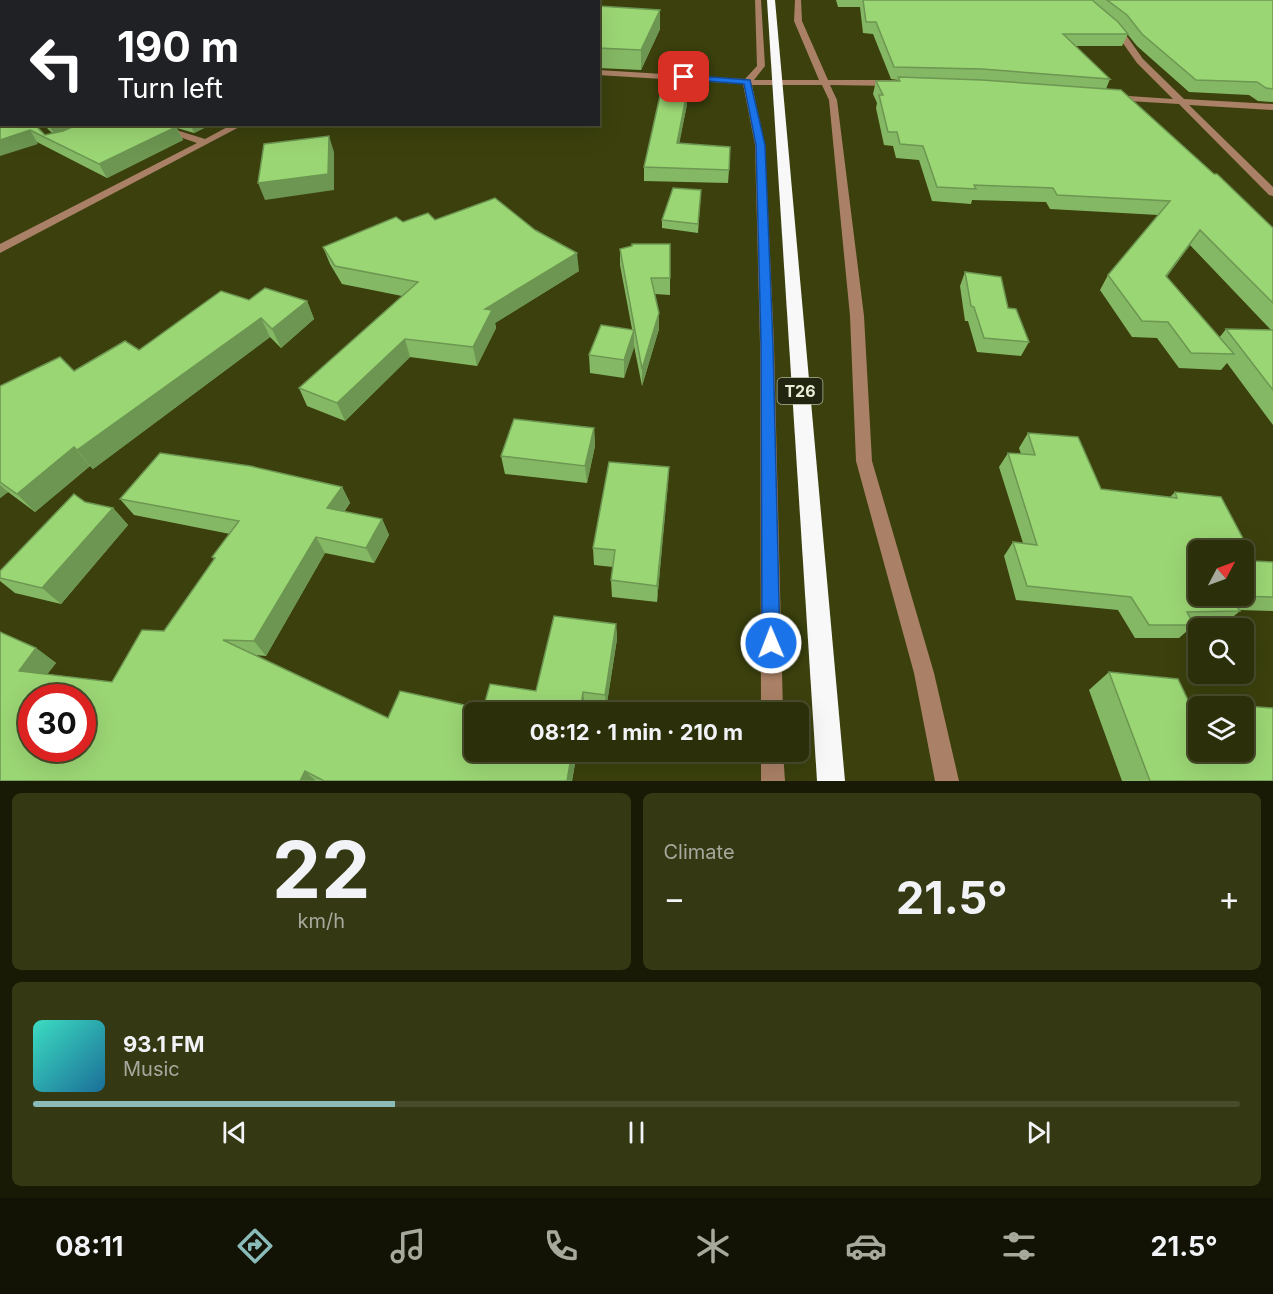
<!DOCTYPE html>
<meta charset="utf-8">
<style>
body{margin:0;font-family:Inter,sans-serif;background:#343813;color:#f1f3f6;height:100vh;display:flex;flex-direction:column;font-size:22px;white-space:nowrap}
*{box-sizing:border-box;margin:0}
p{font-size:20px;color:#a6a99c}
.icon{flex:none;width:33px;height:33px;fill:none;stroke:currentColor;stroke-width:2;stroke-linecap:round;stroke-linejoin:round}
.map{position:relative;height:781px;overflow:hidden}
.details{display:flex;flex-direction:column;gap:12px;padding:12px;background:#181a06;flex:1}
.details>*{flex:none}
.hud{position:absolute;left:0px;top:0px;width:600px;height:126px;box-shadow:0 6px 24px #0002,0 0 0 2px #484b2b;background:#202124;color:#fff;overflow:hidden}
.needle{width:39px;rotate:49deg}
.controls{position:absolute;left:1188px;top:540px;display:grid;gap:12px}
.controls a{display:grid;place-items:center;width:66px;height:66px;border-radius:9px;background:#2c300a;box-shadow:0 6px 24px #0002,0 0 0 2px #484b2b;font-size:30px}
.speed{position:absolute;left:18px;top:684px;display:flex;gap:12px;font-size:30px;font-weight:700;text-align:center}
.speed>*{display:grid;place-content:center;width:78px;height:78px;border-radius:50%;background:#2c300a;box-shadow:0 6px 24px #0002,0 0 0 2px #484b2b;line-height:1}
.speed .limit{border:9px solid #d22;background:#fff;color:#111}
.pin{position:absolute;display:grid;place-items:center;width:51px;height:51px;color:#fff;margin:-26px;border-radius:12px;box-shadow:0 3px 9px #0006}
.me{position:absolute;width:66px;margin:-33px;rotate:359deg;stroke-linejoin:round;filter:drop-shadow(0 0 4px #0008)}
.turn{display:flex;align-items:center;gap:21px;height:126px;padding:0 18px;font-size:27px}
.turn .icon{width:78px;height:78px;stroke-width:2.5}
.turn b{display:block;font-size:42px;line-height:51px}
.big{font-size:45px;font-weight:700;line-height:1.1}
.details .widget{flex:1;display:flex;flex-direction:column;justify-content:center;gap:9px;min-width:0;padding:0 21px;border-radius:9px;background:#343813}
.details .dial{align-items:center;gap:0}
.dial b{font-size:78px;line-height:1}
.song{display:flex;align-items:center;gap:18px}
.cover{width:72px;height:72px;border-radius:9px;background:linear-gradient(135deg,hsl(170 70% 55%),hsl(200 70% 35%))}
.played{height:6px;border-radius:3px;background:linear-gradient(90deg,#8bbbb9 30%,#484b2b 30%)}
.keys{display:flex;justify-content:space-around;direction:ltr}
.heat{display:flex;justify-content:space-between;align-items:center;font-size:33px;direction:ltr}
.details .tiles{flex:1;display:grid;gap:12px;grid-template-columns:1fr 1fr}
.widget:last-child{grid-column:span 2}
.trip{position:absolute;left:464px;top:702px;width:345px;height:60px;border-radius:9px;background:#2c300a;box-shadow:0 6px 24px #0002,0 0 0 2px #484b2b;font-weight:700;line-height:60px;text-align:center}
.tabs{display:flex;height:96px;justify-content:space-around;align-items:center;background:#121304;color:#a6a99c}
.tabs .icon{width:42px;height:42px}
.tabs .selected{color:#8bbbb9}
.tabs b{font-size:27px;color:#f1f3f6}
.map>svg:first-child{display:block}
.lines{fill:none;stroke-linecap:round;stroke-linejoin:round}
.minor{fill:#aa8166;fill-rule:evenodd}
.highway{fill:#f8f8f8;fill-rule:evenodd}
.wall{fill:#85b864;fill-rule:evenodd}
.shaded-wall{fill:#6c9651}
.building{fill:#9bd674;stroke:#6c9651;stroke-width:1.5;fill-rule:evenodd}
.route{fill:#1a73e8;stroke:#114b97;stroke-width:1.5}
.labels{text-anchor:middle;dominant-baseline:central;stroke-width:6;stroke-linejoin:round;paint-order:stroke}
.shield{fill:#222510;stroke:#aeb299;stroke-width:1.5}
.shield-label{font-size:16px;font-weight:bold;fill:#eaeed4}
</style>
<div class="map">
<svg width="1273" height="781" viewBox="0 0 1273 781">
<rect width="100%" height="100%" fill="#3b400d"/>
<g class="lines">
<!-- minor -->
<g class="minor">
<path d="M755,0H761L765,66L754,80H819L794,21L795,0H801L802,21L828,80H895L899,83L895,86L830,85L837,100L864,316L872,461L934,673L959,781H935L914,673L856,461L850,316L829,100L822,85H752L765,145L774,344L783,712H761L760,344L755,145L743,84L598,75V70L745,79L757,66Z"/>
<path d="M1078,0H1085L1121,28L1143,59L1184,99L1273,104V110L1189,105L1273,187V196L1269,195L1179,104L1111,100L1110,98L1114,95L1173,99L1137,63L1115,32Z"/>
<path d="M142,124H157L205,139L233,124H245L0,253V244L197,143Z"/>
<path d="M761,752H783L785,781H761Z"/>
</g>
<!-- highway -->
<path class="highway" d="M767,0H775L845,781H817Z"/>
</g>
<!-- wall -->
<g class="wall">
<path d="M836,0H1273V102L1258,101L1249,95L1189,92L1137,46L1120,25L1128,34L1122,46H1075L1110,79L1106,89L1273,228V425L1227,363L1221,370L1179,368L1157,338L1132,337L1100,290L1108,275L1158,215L1050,209L1046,202L972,200L971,204L932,201L919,160L896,158L893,146L884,145L876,108L877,103L873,94L876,81H897L898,80L891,79L873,34L863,33L860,7H838ZM1190,245L1271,330L1226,329L1219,338L1166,277Z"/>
<path d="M598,6L660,10V29L641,70L598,68Z"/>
<path d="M687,92V104L679,143L729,170L728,183L644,181V167Z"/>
<path d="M2,124H34L45,135L52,133L43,124H212L194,133L177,128L183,140L107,178Z"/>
<path d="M701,190L698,233L662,228V220Z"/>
<path d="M435,220L579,271L495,323L496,328L477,366L410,357L345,421L307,406L299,388L402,296L342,284L330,264L323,247L403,222Z"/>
<path d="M620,249L670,278V295L655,294L659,329L642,386L634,346L624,378L590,373L589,355L632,329L620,265Z"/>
<path d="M965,272L1008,308L1029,342L1021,356L977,352L968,321H965L960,286Z"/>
<path d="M249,300L307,301L314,319L281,348L270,337L93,469L90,466L35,512L8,492L0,498V386L74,371L139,350Z"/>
<path d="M594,428L595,446L587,483L505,474L501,456Z"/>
<path d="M1028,433L1101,489L1170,497L1175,492L1255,561L1273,562V611L1239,610L1240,611L1223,625H1194L1179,638H1135L1118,610L1016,600L1004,556L1013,542L1023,543L999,467L1008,453L1021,454L1019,448Z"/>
<path d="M669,467L657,602L612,597L611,580L613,567L594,565L593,548Z"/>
<path d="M342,487L350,503L344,512L382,519L389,535L374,563L325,553L266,656L255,655L388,718L483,709L536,691L616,624L617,639L606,709L585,706L572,781H0L36,648L56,663L47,674L112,682L164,631L214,559L212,557L230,534L134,515L120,499Z"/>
<path d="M85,502L113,508L128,525L61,604L15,593L0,581V571Z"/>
<path d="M1109,672L1189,702L1273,781H1122L1089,690Z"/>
</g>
<!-- shaded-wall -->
<g class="shaded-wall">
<path d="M424,0H444L441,2H421Z"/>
<path d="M518,0H532L531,2H517Z"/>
<path d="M660,10V29L641,70V50Z"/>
<path d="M687,92V104L677,156V143Z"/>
<path d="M48,124H94L56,137Z"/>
<path d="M190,124H212L194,133Z"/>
<path d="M176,127L183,140L107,178L99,164Z"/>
<path d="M30,130L38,144L0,156V140Z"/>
<path d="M329,136L334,152V190L265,200L258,183Z"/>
<path d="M1200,230L1190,245L1156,292L1166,276Z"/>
<path d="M577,253L579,271L495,323L496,328L477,366L473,347L485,309Z"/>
<path d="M307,301L314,319L281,348L272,329Z"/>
<path d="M659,313V329L642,386V369Z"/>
<path d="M261,318L270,337L93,469L77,450Z"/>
<path d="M634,330V348L624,378V360Z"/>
<path d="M405,339L410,357L345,421L337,403Z"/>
<path d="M594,428L595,446L587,483L585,466Z"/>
<path d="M74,447L90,466L35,512L17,494Z"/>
<path d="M669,467L668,485L657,602V586Z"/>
<path d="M0,485L8,492L0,498Z"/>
<path d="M342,487L350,503L335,525L327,508Z"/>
<path d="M113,508L128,525L61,604L42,588Z"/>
<path d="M382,519L389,535L374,563L366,548Z"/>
<path d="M316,537L325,553L266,656L254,641Z"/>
<path d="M616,624L617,639L606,709L605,695Z"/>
<path d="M36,648L56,663L39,685L19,671Z"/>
<path d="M583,692L585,706L584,712H580Z"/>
<path d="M572,752H577L572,781H567Z"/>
<path d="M305,771L316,781H300Z"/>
</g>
<!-- building -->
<g class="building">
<path d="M73,0H424L421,2H67Z"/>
<path d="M470,0H518L517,1L522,2H468Z"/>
<path d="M863,0H1092L1118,22L1128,34H1063L1110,79L982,69L894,67L876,22H866Z"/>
<path d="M1107,0H1273V89L1266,88L1257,82L1196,80L1142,34L1127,15Z"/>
<path d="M598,6L660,10L641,50L598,48Z"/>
<path d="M0,18H2V124H34L45,135L63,131L79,124H169L176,127L99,164L30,130L0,140Z"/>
<path d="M898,77L982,80L1121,90L1214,174H1217L1273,228V303L1200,230L1166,276L1234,354L1191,353L1168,322L1142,321L1108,275L1170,201L1057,195L1053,188L974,185L976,189L937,187L923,146L900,144L897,132H888L879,95H883L876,81H900Z"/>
<path d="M662,87L687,92L677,143L730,147L729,170L644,167Z"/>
<path d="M329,136L328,174L258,183L264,144Z"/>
<path d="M673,188L701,190L698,224L662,220Z"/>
<path d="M495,198L535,230L577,253L485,309L492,310L473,347L405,339L337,403L299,388L418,282L335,266L323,247L396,217L403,222L428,213L435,220Z"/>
<path d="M632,244H670V278H651L659,313L642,369L620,249L632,246Z"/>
<path d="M965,272L1001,277L1008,308L1016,309L1029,342L984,338L974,307L971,306Z"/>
<path d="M265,288L307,301L272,329L261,318L77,450L74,447L17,494L0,482V386L60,357L74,371L125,341L139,350L221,291L249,300Z"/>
<path d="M601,325L634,330L624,360L589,355Z"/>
<path d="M1226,329L1273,330V390Z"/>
<path d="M514,419L594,428L585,466L501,456Z"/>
<path d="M1028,433L1078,437L1101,489L1177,498L1175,492L1221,497L1255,561L1273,562V597L1236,596H1244V550H1198V596H1229L1240,611L1187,612L1194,625H1149L1131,597L1027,586L1013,542L1037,545L1008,453L1035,455Z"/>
<path d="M160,453L250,466L342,487L327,508L382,519L366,548L316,537L254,641L223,640L388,718L400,691L483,709L490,684L536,691L554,616L616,624L605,695L583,692L580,712H474V752H572L567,781H324L305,771L300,781H0V632L36,648L19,671L112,682L142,630L164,631L215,558L212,557L239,521L120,499ZM32,698H82V748H32Z"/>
<path d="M609,462L669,467L657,586L611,580L615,550L593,548Z"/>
<path d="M74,494L85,502L113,508L42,588L0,578V571Z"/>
<path d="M1109,672L1178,679L1189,702L1273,708V781H1150ZM1198,706H1244V752H1198Z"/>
</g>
<!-- route -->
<path class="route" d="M684,75L750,80L765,145L773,344L780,643L778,650L771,652L764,650L762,643L761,344L756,145L744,84L682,79Z"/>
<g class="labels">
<!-- shield labels -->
<rect class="shield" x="777.5" y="378" width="45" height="26" rx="4.5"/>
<g class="shield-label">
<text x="800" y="391">T26</text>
</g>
</g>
</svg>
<div class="controls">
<a><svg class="needle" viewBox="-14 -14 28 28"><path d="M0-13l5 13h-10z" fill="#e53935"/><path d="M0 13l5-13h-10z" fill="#a6a99c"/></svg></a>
<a><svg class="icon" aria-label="search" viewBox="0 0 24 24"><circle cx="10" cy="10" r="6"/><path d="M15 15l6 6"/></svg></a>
<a><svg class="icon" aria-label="layers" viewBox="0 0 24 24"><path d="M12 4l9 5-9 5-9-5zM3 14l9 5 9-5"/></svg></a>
</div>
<div class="speed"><div class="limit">30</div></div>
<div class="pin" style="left:684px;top:77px;background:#d93025"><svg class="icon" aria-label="arrive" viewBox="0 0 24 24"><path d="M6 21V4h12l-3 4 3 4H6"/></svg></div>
<svg class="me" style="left:771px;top:643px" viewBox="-20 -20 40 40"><circle r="17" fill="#1a73e8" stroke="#fff" stroke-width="3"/><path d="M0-11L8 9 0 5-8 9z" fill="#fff"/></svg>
<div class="trip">08:12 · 1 min · 210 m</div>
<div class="hud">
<div class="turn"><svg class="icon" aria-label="left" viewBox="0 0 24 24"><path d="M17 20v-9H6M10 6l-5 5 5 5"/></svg><div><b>190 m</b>Turn left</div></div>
</div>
</div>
<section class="details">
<div class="tiles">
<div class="widget dial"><b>22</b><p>km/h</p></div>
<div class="widget"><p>Climate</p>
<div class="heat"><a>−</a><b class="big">21.5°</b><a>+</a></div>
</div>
<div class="widget">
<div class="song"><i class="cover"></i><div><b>93.1 FM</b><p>Music</p></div></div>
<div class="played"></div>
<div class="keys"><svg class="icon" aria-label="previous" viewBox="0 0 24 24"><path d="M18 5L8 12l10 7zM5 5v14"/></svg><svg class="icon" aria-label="pause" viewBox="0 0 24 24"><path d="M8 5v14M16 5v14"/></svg><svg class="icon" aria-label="next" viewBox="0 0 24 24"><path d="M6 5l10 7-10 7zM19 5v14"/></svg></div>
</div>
</div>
</section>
<nav class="tabs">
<b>08:11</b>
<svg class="icon selected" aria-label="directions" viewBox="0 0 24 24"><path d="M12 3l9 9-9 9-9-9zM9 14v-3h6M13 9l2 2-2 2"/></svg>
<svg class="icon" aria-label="music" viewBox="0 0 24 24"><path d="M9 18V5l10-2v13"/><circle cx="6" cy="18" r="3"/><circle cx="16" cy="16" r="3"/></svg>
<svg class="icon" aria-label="phone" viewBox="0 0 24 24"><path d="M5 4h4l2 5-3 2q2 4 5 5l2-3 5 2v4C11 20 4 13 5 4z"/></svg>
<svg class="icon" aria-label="climate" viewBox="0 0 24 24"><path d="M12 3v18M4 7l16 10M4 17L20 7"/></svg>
<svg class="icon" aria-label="car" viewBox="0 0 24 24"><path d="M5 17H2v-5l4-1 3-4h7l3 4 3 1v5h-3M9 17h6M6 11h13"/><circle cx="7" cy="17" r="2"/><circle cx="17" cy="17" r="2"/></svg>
<svg class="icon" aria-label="filters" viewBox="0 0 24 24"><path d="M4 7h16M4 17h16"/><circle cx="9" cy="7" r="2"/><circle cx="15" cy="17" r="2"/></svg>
<b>21.5°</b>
</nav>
